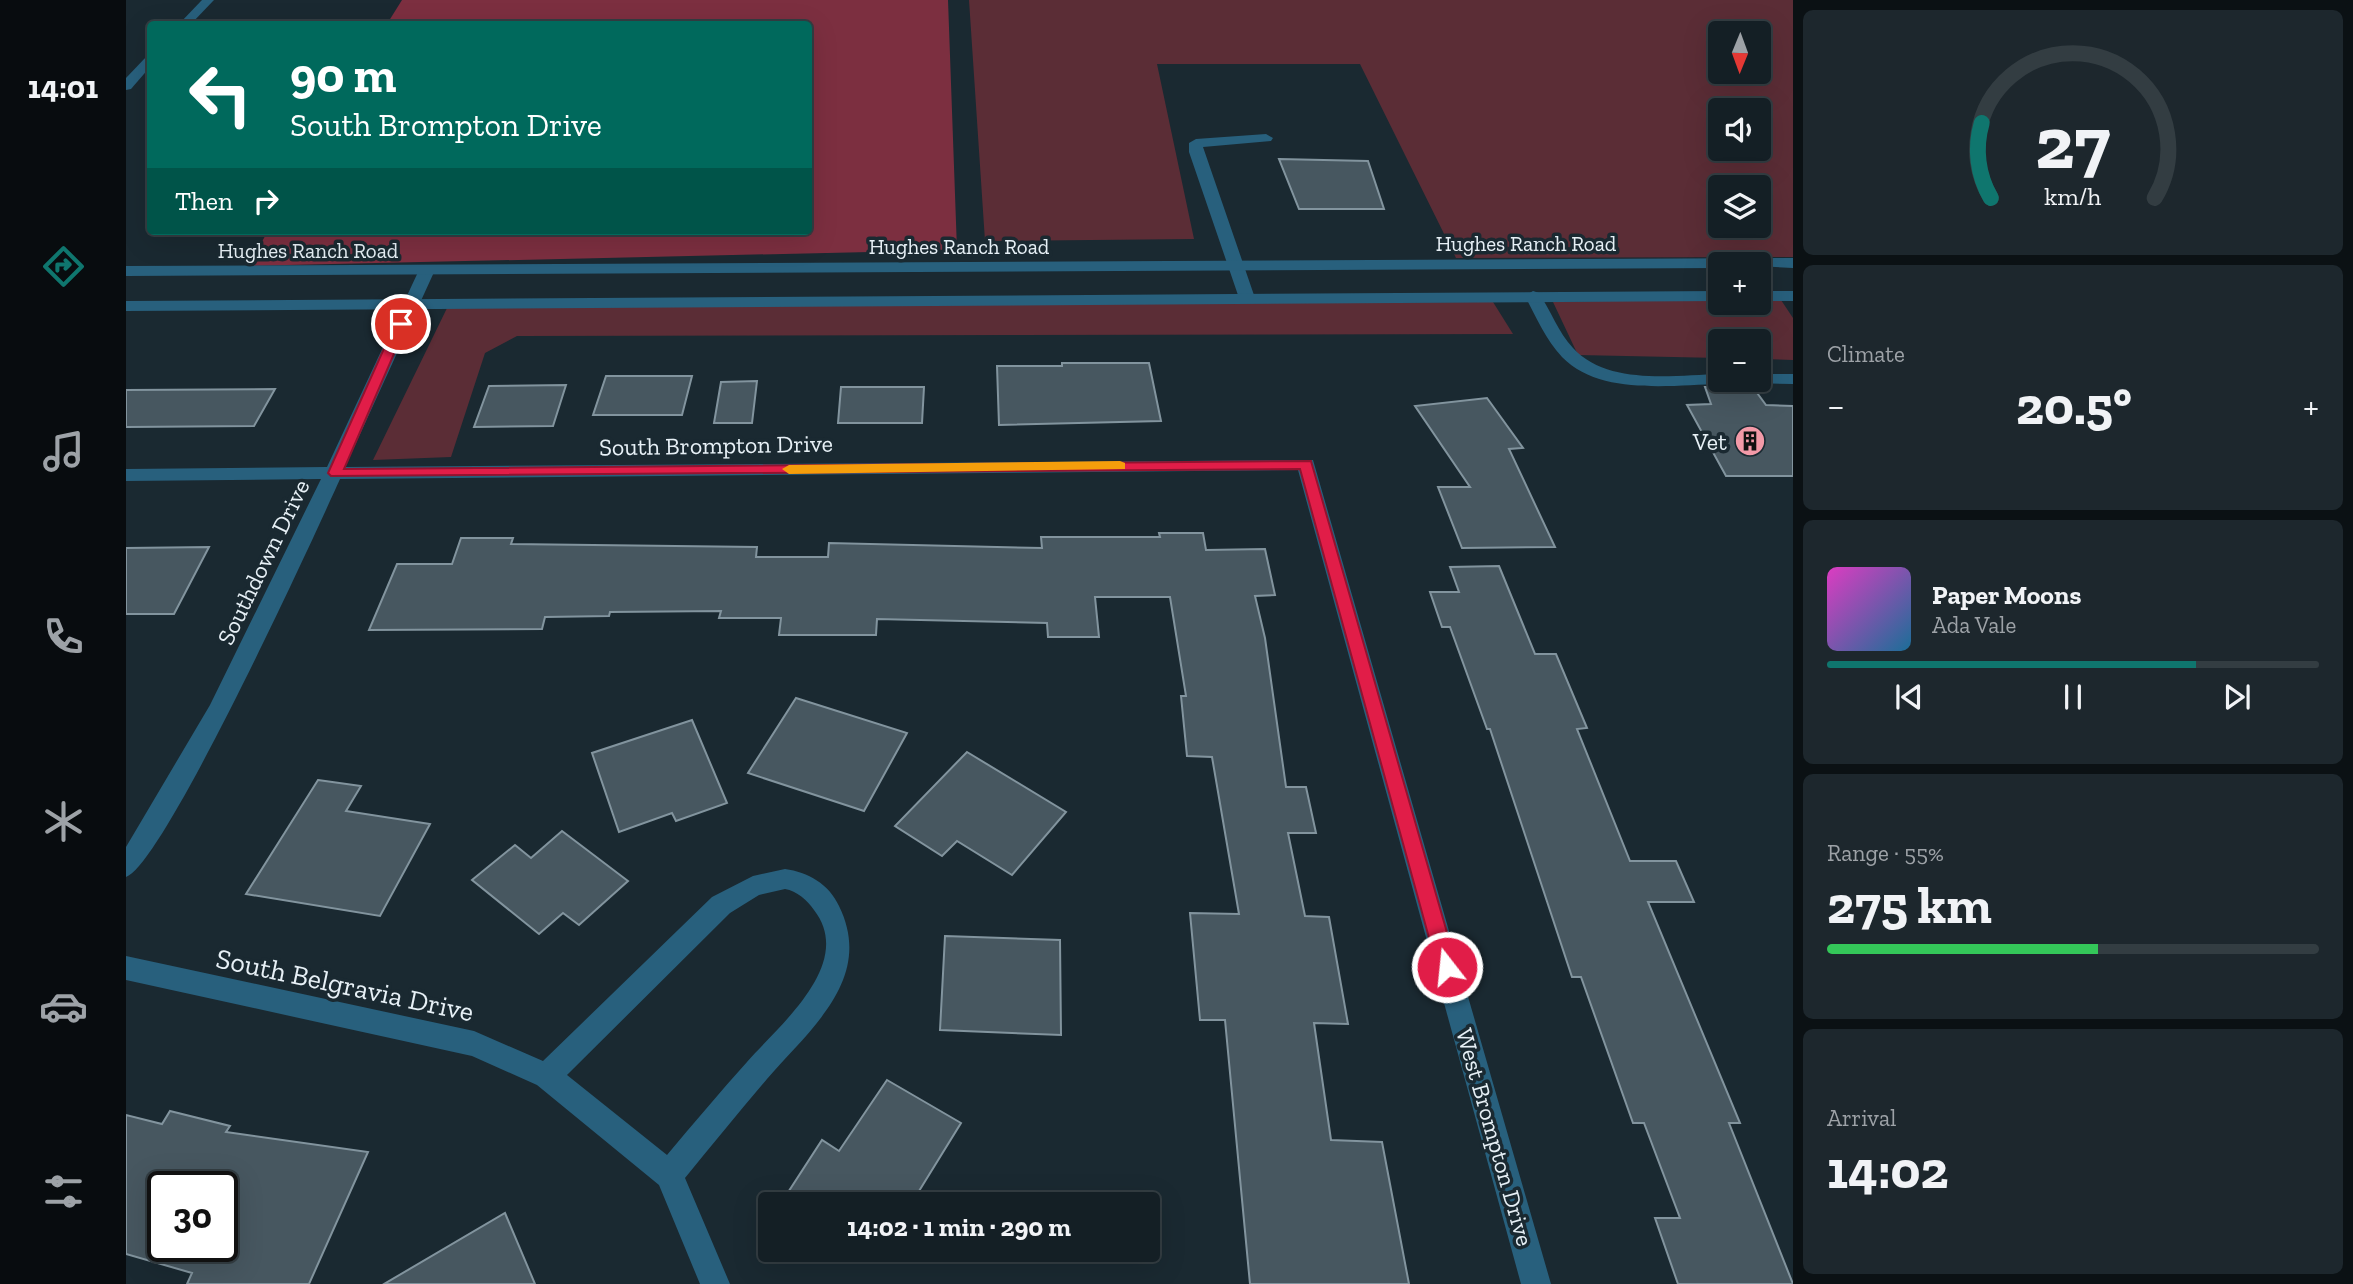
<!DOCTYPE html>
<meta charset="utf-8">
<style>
body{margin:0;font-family:"Zilla Slab",serif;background:#1d272d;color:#f1f3f6;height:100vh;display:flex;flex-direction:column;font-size:26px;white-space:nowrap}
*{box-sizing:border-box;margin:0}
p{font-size:23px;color:#9da2a7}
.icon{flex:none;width:38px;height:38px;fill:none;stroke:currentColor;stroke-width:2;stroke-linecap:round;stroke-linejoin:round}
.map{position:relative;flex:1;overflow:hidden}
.side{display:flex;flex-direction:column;gap:10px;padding:10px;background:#0b1114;width:560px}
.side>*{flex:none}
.top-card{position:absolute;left:21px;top:21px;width:665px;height:214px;border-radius:7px;box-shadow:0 7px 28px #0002,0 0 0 2px #333d42;background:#00695c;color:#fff;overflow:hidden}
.needle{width:46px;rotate:181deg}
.tools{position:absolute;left:1582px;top:21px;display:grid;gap:14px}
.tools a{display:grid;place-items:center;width:63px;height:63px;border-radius:7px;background:#141f25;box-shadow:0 7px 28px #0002,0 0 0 2px #333d42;font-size:35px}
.speed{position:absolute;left:21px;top:1171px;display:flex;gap:14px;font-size:35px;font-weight:700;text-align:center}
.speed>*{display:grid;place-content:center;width:91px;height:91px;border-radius:50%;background:#141f25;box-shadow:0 7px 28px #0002,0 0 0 2px #333d42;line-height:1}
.speed .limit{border:4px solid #111;border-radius:10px;background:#fff;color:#111}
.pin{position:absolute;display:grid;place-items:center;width:60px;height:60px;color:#fff;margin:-30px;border:4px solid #fff;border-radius:50%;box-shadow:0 2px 7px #0007}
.me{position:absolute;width:77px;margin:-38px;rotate:344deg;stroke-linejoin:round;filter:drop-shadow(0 0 5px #0008)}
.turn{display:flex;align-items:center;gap:24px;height:147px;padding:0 28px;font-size:32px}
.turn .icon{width:91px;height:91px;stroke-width:2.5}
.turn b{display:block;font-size:49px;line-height:60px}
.then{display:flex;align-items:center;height:66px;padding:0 28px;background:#0003;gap:14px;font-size:26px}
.big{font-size:52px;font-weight:700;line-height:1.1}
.side .widget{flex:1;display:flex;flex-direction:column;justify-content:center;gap:10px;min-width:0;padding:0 24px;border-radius:10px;background:#1d272d}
.side .dial{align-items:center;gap:0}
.dial svg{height:182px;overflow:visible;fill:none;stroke:#333d42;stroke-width:7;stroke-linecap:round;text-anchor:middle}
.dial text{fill:#f1f3f6;stroke:none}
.song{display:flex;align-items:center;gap:21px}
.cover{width:84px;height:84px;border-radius:10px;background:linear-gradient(135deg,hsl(310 70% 55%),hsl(200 70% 35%))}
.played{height:7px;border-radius:4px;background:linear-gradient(90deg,#0f766e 75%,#333d42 75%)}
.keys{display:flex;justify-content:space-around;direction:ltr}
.heat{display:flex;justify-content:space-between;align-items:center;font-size:38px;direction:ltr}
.charge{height:10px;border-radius:5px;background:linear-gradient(90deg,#34c759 55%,#333d42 0)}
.trip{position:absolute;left:632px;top:1192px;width:402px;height:70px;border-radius:7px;background:#141f25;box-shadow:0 7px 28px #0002,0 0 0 2px #333d42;font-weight:700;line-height:70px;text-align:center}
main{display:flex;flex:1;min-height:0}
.tab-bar{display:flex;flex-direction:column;width:126px;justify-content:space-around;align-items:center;background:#080c0f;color:#9da2a7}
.tab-bar .icon{width:49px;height:49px}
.tab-bar .active{color:#0f766e}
.tab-bar b{font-size:32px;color:#f1f3f6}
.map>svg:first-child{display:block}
.green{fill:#5b2d36;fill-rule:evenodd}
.forest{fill:#7c2f40}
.building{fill:#475760;stroke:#82949e;stroke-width:2;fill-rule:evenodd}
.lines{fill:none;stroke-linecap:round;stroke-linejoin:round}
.service{fill:#28607d;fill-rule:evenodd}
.minor{fill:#28607d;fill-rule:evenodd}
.tertiary{fill:#28607d;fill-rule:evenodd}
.route{fill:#e11d48;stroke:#92132f;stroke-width:2}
.slow{fill:#f59e0b}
.labels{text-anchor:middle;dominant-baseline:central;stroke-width:7;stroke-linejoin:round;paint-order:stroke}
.far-street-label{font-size:21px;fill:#e7f0f6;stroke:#1a2931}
.poi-label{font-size:24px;fill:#e7f0f6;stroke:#1a2931;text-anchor:end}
.street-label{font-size:24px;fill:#e7f0f6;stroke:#1a2931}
.near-street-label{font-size:28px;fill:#e7f0f6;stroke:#1a2931}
</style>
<main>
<nav class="tab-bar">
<b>14:01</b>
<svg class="icon active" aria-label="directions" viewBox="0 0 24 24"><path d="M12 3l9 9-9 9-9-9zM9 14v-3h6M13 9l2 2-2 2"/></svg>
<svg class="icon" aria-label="music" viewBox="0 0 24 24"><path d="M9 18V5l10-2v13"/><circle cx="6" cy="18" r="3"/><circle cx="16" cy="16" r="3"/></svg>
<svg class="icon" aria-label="phone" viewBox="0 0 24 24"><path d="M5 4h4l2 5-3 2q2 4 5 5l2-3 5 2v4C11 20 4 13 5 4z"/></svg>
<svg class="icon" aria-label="climate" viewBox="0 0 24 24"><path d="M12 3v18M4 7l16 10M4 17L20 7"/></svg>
<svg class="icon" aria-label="car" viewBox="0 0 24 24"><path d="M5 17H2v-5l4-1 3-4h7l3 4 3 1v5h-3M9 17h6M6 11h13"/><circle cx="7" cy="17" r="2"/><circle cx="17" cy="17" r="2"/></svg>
<svg class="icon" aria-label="filters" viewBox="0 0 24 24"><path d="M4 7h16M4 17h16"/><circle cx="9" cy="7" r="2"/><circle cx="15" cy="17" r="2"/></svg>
</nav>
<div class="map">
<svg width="1667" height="1284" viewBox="0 0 1667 1284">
<rect width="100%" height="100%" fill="#1a2931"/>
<!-- green -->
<g class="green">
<path d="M843,0H1667V257L1330,258L1234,64H1031L1068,239L859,241ZM1594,33H1633V72H1594ZM1594,110H1633V149H1594ZM1594,187H1633V226H1594Z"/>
<path d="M1633,297H1653L1667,318V360L1633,359V341H1594V358L1452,355L1427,302L1594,298V303H1633Z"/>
<path d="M1367,302L1387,334L391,336L359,353L325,457L247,460L323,304Z"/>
</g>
<!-- forest -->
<path class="forest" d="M276,0H822L831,250L122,266L142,231H682V24H261Z"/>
<!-- building -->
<g class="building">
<path d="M1153,159L1242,161L1258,209H1173Z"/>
<path d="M936,363H1023L1035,421L873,425L871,366H936Z"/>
<path d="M480,376H566L556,415H467Z"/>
<path d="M631,381L626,423H588L595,382Z"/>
<path d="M1603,382H1623L1640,405L1667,406V476H1600L1561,405L1585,404L1579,387H1594Z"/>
<path d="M440,385L427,426L348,427L363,386Z"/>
<path d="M715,387H798L796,423H712Z"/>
<path d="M149,389L128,426L0,427V390Z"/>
<path d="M1361,398L1397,448L1383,449L1429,547L1336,548L1312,487H1344L1289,406Z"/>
<path d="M1033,533H1077L1080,550L1139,549L1149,595L1129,596L1139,638L1160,787H1180L1190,833H1162L1179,916L1203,917L1222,1024L1188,1023L1205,1140L1256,1142L1283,1284H1124L1099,1020H1074L1064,913L1113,914L1086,757L1061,756L1055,696H1060L1044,597H969L973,637H922L921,623L751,619L750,635H653L655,618H593L595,611L484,612L483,616L419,617L416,629L243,630L271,564H326L335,538H387L385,544L631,547L630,557H702L703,543L916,548L915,537H1034Z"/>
<path d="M83,547L48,614H0V548Z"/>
<path d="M1373,566L1409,654H1430L1461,728L1451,729L1504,861H1550L1568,902H1522L1614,1123H1603L1667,1284H1552L1529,1218H1554L1518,1123H1507L1455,977H1446L1364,729H1361L1324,627H1316L1304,592H1333L1324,567Z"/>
<path d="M670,698L781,733L738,811L622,773Z"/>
<path d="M566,720L601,803L550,821L546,813L493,832L466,753Z"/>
<path d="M841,752L940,812L886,875L831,841L816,856L769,826Z"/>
<path d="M192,780L235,786L220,811L304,824L254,916L120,894Z"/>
<path d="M436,831L502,881L453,925L437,913L413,934L346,880L389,845L405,858Z"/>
<path d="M819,936L934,940L935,1035L814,1030Z"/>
<path d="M761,1080L835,1123L785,1204H669L659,1197L696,1140L713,1151Z"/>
<path d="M44,1111L104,1126L100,1132L242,1152L183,1284H61L66,1273L0,1254V1115L36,1124ZM37,1186H96V1246H37Z"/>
<path d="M379,1213L409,1284H258Z"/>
</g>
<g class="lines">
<!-- service -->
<g class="service">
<path d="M1140,134L1147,138L1145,141L1077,147L1129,298L1121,303L1113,298L1063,152V143L1070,139Z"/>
<path d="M1407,291L1413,293C1425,311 1432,332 1447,348C1482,386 1548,375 1594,374V380H1602L1594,384C1545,385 1474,396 1436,357C1420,340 1410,317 1399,296Z"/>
<path d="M1633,374H1667V384L1627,383L1625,380H1633Z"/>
</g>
<!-- minor -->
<g class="minor">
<path d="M76,0H88L65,24H53Z"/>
<path d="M24,56V67L5,89L0,90V78L20,57Z"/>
<path d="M301,265L309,270L219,467L1187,460L1425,1284H1395L1172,470L214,479C189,535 38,864 0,877V847L84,705L195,479L0,481V469L201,467L293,270Z"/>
<path d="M659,869C682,872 703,884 713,906C749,979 683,1030 641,1079C613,1112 586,1145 559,1178L604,1284H574L533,1185L411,1085L346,1056L0,980V956L348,1031L417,1061L586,897L627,876ZM659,889C671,891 681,900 688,910C730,964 652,1026 621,1062C594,1092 567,1124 541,1155L441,1075L604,913L633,895Z"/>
</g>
<!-- tertiary -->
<g class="tertiary">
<path d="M1667,258V268L1594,264V268L0,276V266Z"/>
<path d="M1594,291V301L0,311V301Z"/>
<rect x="1633" y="291" width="34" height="10"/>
</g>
</g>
<!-- route -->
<path class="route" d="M275,320L281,324L218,469L1185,461L1331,967L1328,973L1321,975L1314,973L1311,967L1174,469L205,476L202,473L269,324Z"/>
<!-- slow -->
<path class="slow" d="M994,461L999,463V469L663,474L656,469L663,465Z"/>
<!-- icons -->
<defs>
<g id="building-disc" transform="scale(1.575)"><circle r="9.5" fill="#f39aa8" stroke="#1a2931"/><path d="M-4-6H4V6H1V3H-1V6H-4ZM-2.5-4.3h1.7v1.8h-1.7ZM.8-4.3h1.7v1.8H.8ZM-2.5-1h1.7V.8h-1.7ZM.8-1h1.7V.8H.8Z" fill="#111"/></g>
</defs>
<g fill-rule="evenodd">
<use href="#building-disc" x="1624" y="441"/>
</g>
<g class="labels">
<!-- far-street labels -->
<g class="far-street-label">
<text x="1400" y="243">Hughes Ranch Road</text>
<text x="833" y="246">Hughes Ranch Road</text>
<text x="182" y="250">Hughes Ranch Road</text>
</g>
<!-- poi labels -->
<g class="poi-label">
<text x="1601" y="441">Vet</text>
</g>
<!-- street labels -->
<g class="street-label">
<text transform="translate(590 445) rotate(-1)">South Brompton Drive</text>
<text transform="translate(137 562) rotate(-64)">Southdown Drive</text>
<text transform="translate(1369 1137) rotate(74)">West Brompton Drive</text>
</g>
<!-- near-street labels -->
<g class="near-street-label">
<text transform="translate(219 985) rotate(12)">South Belgravia Drive</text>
</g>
</g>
</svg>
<div class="tools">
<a><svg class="needle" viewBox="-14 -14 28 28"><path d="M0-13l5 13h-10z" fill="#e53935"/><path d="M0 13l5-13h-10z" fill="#9da2a7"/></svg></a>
<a><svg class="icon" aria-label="sound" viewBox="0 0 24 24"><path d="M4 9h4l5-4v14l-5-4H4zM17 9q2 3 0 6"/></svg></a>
<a><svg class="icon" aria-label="layers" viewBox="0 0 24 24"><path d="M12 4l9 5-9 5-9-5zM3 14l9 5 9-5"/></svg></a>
<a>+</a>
<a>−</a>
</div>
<div class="speed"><div class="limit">30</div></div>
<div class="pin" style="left:275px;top:324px;background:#d93025"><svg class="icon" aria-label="arrive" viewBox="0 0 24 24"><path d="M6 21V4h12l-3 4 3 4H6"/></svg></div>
<svg class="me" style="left:1321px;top:967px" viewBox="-20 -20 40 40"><circle r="17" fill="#e11d48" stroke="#fff" stroke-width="3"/><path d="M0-11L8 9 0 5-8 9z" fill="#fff"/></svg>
<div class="trip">14:02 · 1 min · 290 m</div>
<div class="top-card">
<div class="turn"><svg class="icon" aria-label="left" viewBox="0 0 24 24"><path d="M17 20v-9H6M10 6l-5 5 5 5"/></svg><div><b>90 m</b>South Brompton Drive</div></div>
<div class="then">Then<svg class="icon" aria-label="right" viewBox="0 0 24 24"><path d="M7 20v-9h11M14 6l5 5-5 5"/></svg></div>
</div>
</div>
<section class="side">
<div class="widget dial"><svg viewBox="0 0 100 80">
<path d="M14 69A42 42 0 1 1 86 69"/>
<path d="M14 69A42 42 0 0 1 10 36" stroke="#0f766e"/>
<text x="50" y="56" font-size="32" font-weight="700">27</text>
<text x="50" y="72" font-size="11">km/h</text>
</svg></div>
<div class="widget"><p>Climate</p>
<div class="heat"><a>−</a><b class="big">20.5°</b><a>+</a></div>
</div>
<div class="widget">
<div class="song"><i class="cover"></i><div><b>Paper Moons</b><p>Ada Vale</p></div></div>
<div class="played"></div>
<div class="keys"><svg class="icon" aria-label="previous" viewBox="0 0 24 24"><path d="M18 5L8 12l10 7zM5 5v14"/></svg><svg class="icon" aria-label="pause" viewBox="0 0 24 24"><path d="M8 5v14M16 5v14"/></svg><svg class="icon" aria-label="next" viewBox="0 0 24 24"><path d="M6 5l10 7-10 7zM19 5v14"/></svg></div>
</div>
<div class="widget"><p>Range · 55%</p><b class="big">275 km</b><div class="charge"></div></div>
<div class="widget"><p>Arrival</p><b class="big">14:02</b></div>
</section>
</main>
